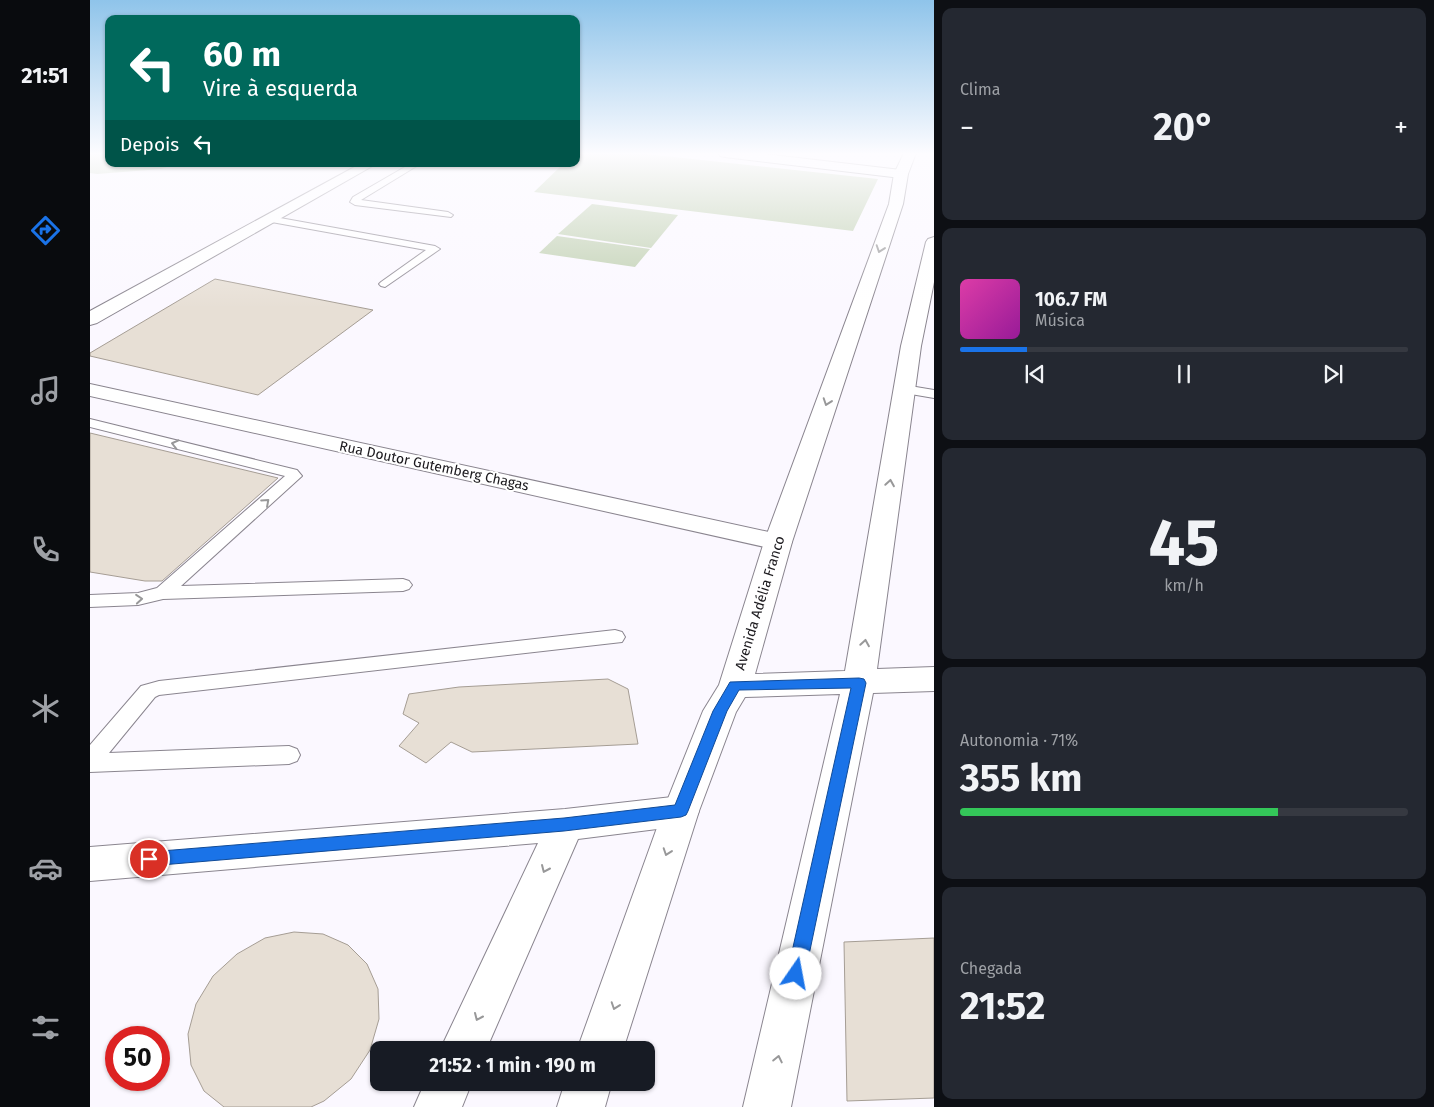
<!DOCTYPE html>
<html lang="pt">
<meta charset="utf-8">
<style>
body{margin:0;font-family:"Fira Sans",sans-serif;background:#242831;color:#f1f3f6;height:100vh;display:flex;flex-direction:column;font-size:19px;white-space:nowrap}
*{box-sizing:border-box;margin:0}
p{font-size:16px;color:#9ea1a6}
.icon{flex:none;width:28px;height:28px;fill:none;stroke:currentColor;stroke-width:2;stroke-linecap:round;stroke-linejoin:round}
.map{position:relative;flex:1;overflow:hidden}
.sheet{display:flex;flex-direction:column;gap:8px;padding:8px;background:#0d0f14;width:500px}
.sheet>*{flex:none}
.hud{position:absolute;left:15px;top:15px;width:475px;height:152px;border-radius:10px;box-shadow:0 1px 4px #0004;background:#00695c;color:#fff;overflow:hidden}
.speed{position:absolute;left:15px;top:1026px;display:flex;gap:10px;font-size:25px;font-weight:700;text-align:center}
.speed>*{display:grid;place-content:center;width:65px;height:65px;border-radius:50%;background:#171b24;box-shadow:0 1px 4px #0004;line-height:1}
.speed .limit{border:8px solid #d22;background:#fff;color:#111}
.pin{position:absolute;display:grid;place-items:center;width:42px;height:42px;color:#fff;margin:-21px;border:2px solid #fff;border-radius:50%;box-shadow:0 1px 5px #0007}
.me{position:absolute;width:55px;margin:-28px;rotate:12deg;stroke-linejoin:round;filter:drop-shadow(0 0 4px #0008)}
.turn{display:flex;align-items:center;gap:18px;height:105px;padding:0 15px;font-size:22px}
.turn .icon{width:65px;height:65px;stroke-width:2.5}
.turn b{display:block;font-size:35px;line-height:42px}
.then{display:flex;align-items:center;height:48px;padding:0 15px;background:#0003;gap:10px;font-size:19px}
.big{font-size:38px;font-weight:700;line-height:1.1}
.sheet .card{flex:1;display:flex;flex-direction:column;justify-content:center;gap:8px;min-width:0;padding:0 18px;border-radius:10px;background:#242831}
.sheet .dial{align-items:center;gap:0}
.dial b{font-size:65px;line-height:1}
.song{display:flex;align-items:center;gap:15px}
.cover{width:60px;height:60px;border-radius:8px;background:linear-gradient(135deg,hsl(320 70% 55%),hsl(300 70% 35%))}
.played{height:5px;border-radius:2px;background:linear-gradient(90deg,#1a73e8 15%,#363941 15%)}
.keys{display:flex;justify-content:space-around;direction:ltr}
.heat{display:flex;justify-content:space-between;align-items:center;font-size:28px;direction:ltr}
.charge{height:8px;border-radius:4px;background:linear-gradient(90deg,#34c759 71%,#363941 0)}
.trip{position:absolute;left:280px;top:1041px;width:285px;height:50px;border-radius:10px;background:#171b24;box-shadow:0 1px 4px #0004;font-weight:700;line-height:50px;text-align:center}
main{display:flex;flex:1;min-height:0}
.menu{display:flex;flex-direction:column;width:90px;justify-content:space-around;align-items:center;background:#090b0e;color:#9ea1a6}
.menu .icon{width:35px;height:35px}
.menu .on{color:#1a73e8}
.menu b{font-size:22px;color:#f1f3f6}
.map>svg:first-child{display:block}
.green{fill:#bfcfb0}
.building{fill:#e7dfd5;stroke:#a59d94}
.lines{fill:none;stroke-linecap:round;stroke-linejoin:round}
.lane-casing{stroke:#8a858f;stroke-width:2}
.street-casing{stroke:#8a858f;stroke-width:2}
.secondary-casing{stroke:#8a858f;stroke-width:2}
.lane{fill:#fff;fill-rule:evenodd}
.street{fill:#fff;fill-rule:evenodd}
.secondary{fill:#fff;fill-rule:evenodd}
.oneway{stroke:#989899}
.route{fill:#1a73e8;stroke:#114b97}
.labels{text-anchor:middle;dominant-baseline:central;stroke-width:4;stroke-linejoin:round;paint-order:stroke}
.street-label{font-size:14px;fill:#1b191d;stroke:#fff}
</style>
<main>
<nav class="menu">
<b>21:51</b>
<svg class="icon on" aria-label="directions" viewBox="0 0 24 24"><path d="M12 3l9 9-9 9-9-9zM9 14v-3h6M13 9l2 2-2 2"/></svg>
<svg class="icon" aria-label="music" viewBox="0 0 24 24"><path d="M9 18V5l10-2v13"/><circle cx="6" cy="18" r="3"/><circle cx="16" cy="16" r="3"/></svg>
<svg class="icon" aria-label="phone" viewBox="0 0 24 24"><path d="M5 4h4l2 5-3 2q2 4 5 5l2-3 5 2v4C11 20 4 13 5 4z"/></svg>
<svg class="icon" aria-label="climate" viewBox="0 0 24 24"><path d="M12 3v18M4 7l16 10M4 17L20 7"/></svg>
<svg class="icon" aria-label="car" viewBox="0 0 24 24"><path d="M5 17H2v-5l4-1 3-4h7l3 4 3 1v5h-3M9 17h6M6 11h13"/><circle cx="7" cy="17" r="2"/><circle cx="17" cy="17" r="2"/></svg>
<svg class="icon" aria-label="filters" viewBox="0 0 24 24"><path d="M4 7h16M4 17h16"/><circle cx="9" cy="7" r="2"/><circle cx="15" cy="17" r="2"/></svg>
</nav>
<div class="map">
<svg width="844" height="1107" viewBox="0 0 844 1107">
<rect width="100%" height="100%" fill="#fbf8ff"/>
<!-- green -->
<g class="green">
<path d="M0,153H19V164H86L71,169L7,174L0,173Z"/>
<path d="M486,153H547L788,179L763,231L444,192L473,164H486Z"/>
<path d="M502,204L588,215L561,248L468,234Z"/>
<path d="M467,236L560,249L545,267L449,253Z"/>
</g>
<!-- building -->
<g class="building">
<path d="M125,279L283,310L168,395L0,356V353Z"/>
<path d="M0,433L188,478L72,581H55L0,572Z"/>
<path d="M518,679L538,689L548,744L382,752L361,742L336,763L309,746L329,723L313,714L319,694L369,687Z"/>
<path d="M204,932L233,934L258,945L277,964L288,989L289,1019L280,1050L261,1079L234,1101L221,1107H134L114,1091L101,1065L98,1034L106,1004L123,976L147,954L175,938Z"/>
<path d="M844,938V1098L757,1101L754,942Z"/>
</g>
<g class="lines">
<!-- lane casing -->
<g class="lane-casing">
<g id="lane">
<path d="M320,164H330L271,200L358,212L363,215L361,217L265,205L260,202L263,197Z"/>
<path d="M179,216L345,246L350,249L295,287L291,286L289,284L291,282L336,250L176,221V217Z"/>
<path d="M814,385L844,390V398L809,392L807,389Z"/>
<path d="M0,419L207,470L212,476L91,586L313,579L319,581L322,585L319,589L313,591L73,599L48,605L0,607V595L48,593L67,588L195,476L0,427Z"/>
<path d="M525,630L532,632L535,637L532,642L69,695L65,697L19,753L199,746L207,749L210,755L207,761L199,764L0,772V745L51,686L69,681Z"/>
</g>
</g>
<!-- street casing -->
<g class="street-casing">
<g id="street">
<path d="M629,153H666L811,170L818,174L811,178L635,157L630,156Z"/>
<path d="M270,164H286L7,323L0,325V311Z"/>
<path d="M0,384L688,534L698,536L702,542L698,548L688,550L0,396Z"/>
<path d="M591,796L604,800L609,811L604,822L591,826L488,839L396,1050H350L448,843L0,881V847L475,809Z"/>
<path d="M335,1082H382L372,1107H324Z"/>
</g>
</g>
<!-- secondary casing -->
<g class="secondary-casing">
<g id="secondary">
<path d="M814,153H826L818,174L813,204L702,542L665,674L755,671L811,346L836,242L838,239L844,237V282L831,346L787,669L844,667V691L783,693L701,1107H653L750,694L655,697L646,712L609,811L533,1050H487L573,811L613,711L629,685L674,542L799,204L804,174Z"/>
<path d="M475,1082H522L515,1107H467Z"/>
</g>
</g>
<!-- lane -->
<use href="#lane" class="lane"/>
<!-- street -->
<use href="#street" class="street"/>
<!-- secondary -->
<use href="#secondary" class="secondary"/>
</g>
<!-- one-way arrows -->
<defs><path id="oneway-chevron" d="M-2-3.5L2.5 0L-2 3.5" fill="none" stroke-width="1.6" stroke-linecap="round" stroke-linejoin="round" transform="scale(1.25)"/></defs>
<g class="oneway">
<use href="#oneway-chevron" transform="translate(790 249) rotate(109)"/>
<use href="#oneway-chevron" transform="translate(737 402) rotate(109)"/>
<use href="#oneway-chevron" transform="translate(85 444) rotate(-166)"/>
<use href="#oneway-chevron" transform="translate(800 483) rotate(-81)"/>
<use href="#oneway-chevron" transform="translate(176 502) rotate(-42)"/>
<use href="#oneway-chevron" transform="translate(49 599) rotate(-5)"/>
<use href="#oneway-chevron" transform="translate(775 643) rotate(-81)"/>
<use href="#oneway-chevron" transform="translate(577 852) rotate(109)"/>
<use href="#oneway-chevron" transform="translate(455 869) rotate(114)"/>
<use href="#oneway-chevron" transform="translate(525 1006) rotate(109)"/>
<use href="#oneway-chevron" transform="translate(388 1017) rotate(114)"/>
<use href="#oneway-chevron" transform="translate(688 1059) rotate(-78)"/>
</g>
<!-- sky -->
<linearGradient id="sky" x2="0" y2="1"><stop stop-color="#8fc4ea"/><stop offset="0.5" stop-color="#fdfcff"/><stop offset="1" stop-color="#fdfcff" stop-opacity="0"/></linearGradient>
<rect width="844" height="308" fill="url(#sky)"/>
<!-- route -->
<path class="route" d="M769,678L774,679L776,683L715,974L713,979L706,982L700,979L697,974L761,688L649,690L637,711L598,811L596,815L591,817L474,831L59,866L54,864L51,859L54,854L59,852L474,818L585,805L623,711L640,682Z"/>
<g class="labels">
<!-- street labels -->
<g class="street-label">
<text transform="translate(344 466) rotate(12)">Rua Doutor Gutemberg Chagas</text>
<text transform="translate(670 603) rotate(-73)">Avenida Adélia Franco</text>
</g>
</g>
</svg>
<div class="speed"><div class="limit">50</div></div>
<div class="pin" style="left:59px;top:859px;background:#d93025"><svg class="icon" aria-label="arrive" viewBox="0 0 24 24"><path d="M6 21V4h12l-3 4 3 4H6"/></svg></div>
<svg class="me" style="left:706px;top:974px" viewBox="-20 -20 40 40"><circle r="19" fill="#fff"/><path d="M0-13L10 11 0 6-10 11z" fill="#1a73e8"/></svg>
<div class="trip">21:52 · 1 min · 190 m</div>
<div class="hud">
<div class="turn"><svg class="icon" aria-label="left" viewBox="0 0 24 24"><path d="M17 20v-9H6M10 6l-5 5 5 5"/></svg><div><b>60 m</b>Vire à esquerda</div></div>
<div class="then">Depois<svg class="icon" aria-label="left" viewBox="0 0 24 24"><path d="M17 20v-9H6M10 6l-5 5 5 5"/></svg></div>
</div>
</div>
<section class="sheet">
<div class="card"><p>Clima</p>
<div class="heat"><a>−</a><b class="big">20°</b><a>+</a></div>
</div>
<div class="card">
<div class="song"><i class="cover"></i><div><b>106.7 FM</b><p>Música</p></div></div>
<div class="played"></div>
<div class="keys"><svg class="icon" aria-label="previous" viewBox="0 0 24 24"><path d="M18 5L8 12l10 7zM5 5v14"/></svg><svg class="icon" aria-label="pause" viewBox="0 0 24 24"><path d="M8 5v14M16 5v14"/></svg><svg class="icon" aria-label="next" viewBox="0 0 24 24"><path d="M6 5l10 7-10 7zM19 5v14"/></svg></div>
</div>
<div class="card dial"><b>45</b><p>km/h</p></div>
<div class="card"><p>Autonomia · 71%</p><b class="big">355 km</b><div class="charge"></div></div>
<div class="card"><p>Chegada</p><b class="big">21:52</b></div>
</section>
</main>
